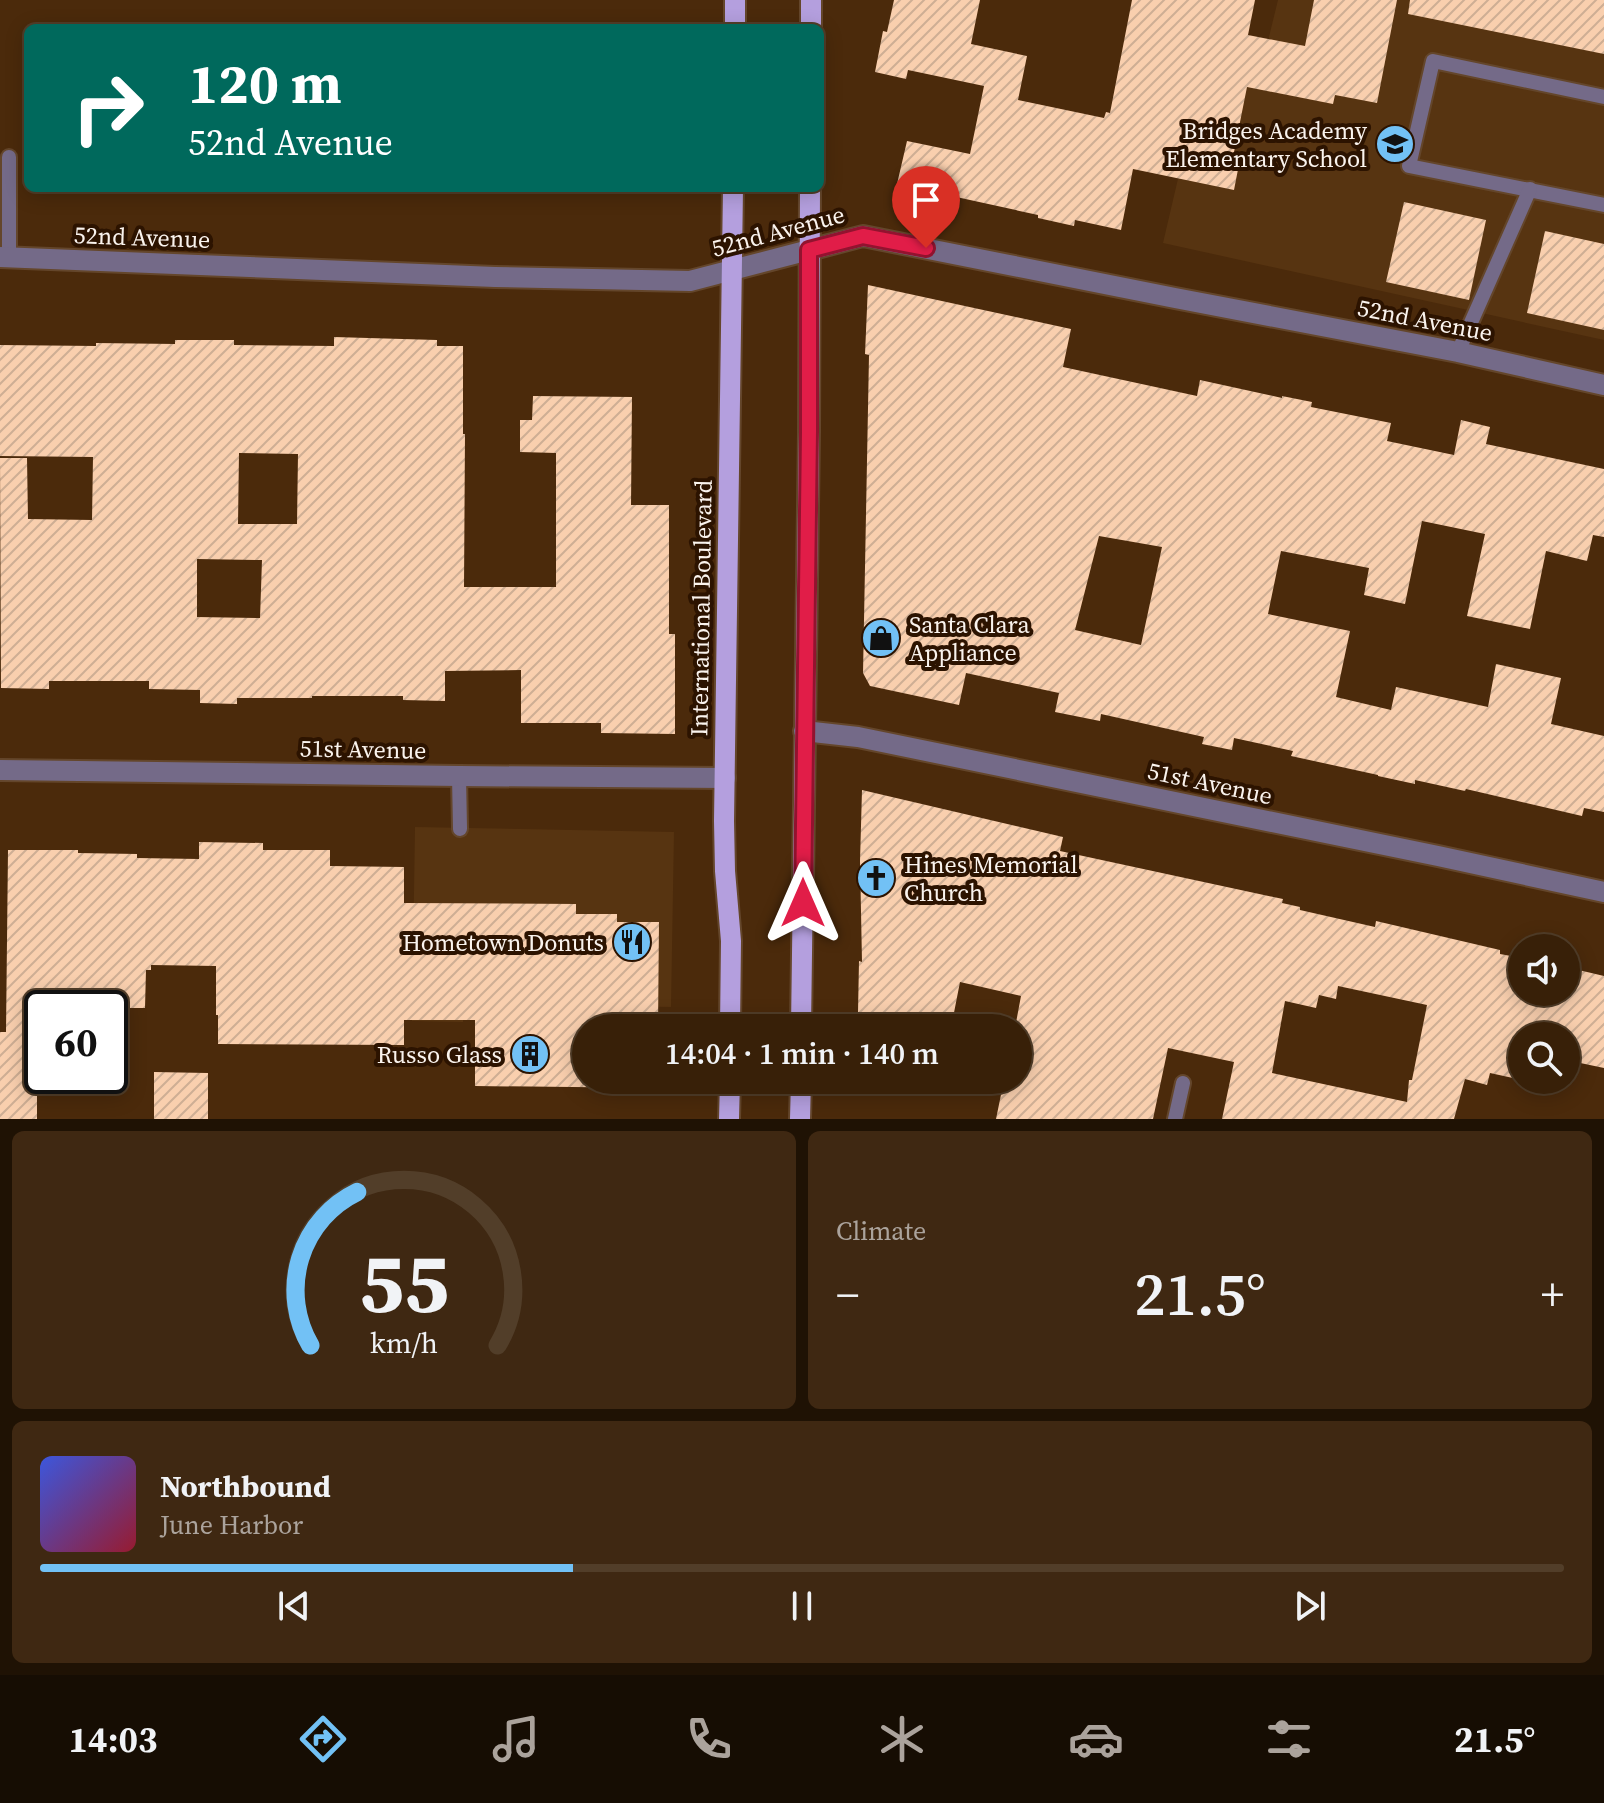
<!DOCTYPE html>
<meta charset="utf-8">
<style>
body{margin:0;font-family:"Source Serif 4",serif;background:#3f2812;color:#f1f3f6;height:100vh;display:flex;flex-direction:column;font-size:30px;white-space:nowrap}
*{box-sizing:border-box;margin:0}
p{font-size:26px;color:#aba39c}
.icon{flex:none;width:44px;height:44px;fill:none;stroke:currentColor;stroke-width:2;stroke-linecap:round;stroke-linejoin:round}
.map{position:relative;height:1119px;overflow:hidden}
.panel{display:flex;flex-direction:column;gap:12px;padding:12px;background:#1f1204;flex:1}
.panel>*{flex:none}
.guide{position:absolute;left:24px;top:24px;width:800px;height:168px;border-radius:12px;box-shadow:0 4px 20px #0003,0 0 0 2px #523e29;background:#00695c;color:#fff;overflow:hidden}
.tools{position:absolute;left:1508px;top:934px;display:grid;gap:16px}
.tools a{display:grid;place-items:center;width:72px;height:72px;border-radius:50%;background:#382008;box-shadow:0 4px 20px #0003,0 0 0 2px #523e29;font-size:40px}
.speed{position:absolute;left:24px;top:990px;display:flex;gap:16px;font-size:40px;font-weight:700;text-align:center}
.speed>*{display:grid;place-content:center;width:104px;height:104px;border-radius:50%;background:#382008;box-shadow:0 4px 20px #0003,0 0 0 2px #523e29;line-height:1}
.speed .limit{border:4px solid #111;border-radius:12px;background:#fff;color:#111}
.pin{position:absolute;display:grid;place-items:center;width:68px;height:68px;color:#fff;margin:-82px -34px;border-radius:50% 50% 50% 0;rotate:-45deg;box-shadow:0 0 8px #0007}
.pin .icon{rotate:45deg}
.me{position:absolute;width:88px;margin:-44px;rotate:0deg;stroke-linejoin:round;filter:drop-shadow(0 0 6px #0008)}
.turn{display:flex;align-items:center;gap:28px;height:168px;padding:0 32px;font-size:36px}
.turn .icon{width:104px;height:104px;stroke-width:2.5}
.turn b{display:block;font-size:56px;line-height:68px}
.big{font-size:60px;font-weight:600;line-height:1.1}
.panel .widget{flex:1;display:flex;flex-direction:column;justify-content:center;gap:12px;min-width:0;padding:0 28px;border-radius:12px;background:#3f2812}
.panel .dial{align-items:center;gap:0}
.dial svg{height:208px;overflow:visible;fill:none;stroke:#523e29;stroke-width:7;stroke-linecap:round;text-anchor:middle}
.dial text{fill:#f1f3f6;stroke:none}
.song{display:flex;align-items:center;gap:24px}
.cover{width:96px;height:96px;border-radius:12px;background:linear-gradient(135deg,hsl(230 70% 55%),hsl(350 70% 35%))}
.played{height:8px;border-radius:4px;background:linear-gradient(90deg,#72c1f5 35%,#523e29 35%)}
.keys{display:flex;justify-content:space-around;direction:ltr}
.heat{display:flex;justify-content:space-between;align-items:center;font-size:44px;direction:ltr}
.panel .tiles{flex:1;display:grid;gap:12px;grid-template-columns:1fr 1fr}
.widget:last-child{grid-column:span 2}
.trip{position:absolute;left:572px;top:1014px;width:460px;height:80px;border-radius:40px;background:#382008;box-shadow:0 4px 20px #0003,0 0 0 2px #523e29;font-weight:600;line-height:80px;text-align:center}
.tab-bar{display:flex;height:128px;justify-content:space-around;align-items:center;background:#160d03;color:#aba39c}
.tab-bar .icon{width:56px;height:56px}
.tab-bar .selected{color:#72c1f5}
.tab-bar b{font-size:36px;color:#f1f3f6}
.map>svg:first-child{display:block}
.built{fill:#573411}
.building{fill:url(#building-hatch);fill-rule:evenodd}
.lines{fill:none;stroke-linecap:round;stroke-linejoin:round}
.lane-casing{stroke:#64462b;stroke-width:18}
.street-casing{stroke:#64462b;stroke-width:24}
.primary-casing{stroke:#64462b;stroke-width:24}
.lane{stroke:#746a88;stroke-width:14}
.street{stroke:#746a88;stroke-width:20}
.primary{stroke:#b49fde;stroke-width:20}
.route-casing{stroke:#92132f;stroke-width:20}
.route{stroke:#e11d48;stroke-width:14}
.labels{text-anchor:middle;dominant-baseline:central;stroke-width:8;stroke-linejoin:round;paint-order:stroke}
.poi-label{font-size:24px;fill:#faf3ed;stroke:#2c1300;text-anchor:end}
.street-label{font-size:24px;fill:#faf3ed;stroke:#2c1300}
</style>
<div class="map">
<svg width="1604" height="1119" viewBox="0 0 1604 1119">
<defs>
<pattern id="building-hatch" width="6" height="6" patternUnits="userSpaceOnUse" patternTransform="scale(2)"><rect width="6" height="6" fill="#f9cfae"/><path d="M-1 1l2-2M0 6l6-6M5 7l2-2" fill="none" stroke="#ceae94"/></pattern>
</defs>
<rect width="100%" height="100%" fill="#4b2a0b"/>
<!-- built -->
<g class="built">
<path d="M1278,0H1604V340L1163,243L1212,33L1267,45Z"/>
<path d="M415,827L674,832L671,1007L464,1003L463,1022L412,1021Z"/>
</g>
<!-- building -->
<g class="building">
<path d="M894,0H980L971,44L1027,56L1018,100L1104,118L1106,112L1110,113L1132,0H1255L1248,35L1305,46L1314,0H1397L1377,103L1335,95L1333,104L1247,87L1234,152L1241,154L1234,190L1133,169L1121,230L1075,220L1074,226L1038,218V215L897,184L907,141L970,154L984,86L908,70L906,79L875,72L883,31L887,32Z"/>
<path d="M1410,0H1604V54L1408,14Z"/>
<path d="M1404,202L1486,220L1469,300L1386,282Z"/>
<path d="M1545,231L1604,244V330L1527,313Z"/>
<path d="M868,285L1071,329L1063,367L1197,396L1200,380L1282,398V396L1312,402L1311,407L1391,423L1387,441L1454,455L1461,420L1490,427L1486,444L1604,469V537L1593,535L1587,561L1546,551L1530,629L1467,616L1485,534L1422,521L1405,604L1364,595L1369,568L1281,551L1268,614L1350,631L1336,697L1391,710L1396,687L1488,707L1496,664L1561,678L1551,724L1604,736V812L1584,808L1582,816L1466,789L1465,791L1415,780V784L1378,776V775L1291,756L1293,751L1234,738L1232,750L1202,744L1204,737L1101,714L1100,721L1055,712L1059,693L966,673L959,705L870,686L863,673L869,355L865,354ZM1099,536L1162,547L1141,645L1075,630Z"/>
<path d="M334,337L437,340V346H463V434H465L464,587H556V453L520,452V420H532L533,396L632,397L631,505H669V634H675V734L601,733V723H521V670L445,671V701L403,700V696H312V698H237V704L200,703V690L149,689V681H49V689L1,688L0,458H27L28,519L92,520L93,457L0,456V345L96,346V343L175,344V340H234V345L334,346ZM239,453L298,454L297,524H238ZM197,559L262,560L260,618L197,617Z"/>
<path d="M862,790L1063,837L1060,851L1283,899L1282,903L1300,907V910L1375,927L1376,921L1500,950V954L1522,958V992H1566V967L1604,976V1068L1566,1060V1036H1522V1080L1490,1073L1487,1085L1465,1079L1454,1119H1222L1234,1062L1168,1048L1153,1119H996L1004,1080H1018V1028H1015L1021,996L960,982L951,1028H925L858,1012L859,961L862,962L860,861ZM1338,986L1427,1005L1412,1080H1409L1407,1102L1272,1073L1285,1001L1316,1008L1319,995L1336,999Z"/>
<path d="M199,842L263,843V850H330V866L404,867V903L576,904V914H617V922H659L658,1028H586V1080H658V1088L475,1086V1020H404V1045L218,1044V1015H216V966L151,965V970H146L145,1008H40V1015H37V1119H0V1032H6L8,850H78V853L137,854V858L199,859Z"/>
<path d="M154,1072L208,1073V1119H154Z"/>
</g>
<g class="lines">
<!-- lane casing -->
<g class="lane-casing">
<g id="lane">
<path d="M1604,97L1433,61L1409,166L1604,205"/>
<path d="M9,157V257"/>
<path d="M1458,352L1530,189"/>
<path d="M459,776L460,829"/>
<path d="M1175,1119L1183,1083"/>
</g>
</g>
<!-- street casing -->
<g class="street-casing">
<g id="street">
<path d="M0,257L495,277L690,281L863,236L1175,298L1458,352L1604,385"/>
<path d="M804,731L858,737L1438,856L1604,892"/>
<path d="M0,770L459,776L725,778"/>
</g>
</g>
<!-- primary casing -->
<g class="primary-casing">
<g id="primary">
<path d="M735,0V28"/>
<path d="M811,28V0"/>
<path d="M730,1028L731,941L725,871L724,821L733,188"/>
<path d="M801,1028L809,432L810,188"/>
<path d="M729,1119L730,1080"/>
<path d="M800,1119L801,1080"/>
</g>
</g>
<!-- lane -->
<use href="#lane" class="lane"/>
<!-- street -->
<use href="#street" class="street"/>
<!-- primary -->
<use href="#primary" class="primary"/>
</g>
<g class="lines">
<!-- route casing -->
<g class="route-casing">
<path id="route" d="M803,903L809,432V250L863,236L926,248"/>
</g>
<!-- route -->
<use href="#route" class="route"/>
</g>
<!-- icons -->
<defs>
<g id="school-disc" transform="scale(2)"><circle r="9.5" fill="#72c1f5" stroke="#2c1300"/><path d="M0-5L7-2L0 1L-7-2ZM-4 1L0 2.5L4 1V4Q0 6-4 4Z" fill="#111"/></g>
<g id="shop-disc" transform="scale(2)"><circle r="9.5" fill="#72c1f5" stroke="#2c1300"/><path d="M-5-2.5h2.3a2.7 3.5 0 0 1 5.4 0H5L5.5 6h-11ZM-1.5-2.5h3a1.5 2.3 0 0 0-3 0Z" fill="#111"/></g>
<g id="church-disc" transform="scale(2)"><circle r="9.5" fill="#72c1f5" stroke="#2c1300"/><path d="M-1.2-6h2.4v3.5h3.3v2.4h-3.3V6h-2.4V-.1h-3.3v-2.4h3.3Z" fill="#111"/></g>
<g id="restaurant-disc" transform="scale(2)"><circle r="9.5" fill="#72c1f5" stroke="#2c1300"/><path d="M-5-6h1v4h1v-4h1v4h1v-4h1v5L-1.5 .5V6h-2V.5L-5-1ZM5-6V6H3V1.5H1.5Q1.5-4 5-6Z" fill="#111"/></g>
<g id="building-disc" transform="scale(2)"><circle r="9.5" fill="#72c1f5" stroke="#2c1300"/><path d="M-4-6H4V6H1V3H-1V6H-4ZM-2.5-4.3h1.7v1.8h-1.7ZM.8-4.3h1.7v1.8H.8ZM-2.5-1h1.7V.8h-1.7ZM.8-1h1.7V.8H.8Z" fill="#111"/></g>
</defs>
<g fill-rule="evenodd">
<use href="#school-disc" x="1395" y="144"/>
<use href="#shop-disc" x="881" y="638"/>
<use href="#church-disc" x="876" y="878"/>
<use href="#restaurant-disc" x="632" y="942"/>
<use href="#building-disc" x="530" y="1054"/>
</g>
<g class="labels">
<!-- poi labels -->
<g class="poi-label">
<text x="1367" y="130">Bridges Academy<tspan x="1367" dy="28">Elementary School</tspan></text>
<text x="909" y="624" text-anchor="start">Santa Clara<tspan x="909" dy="28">Appliance</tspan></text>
<text x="904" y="864" text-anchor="start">Hines Memorial<tspan x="904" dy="28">Church</tspan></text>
<text x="604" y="942">Hometown Donuts</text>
<text x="502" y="1054">Russo Glass</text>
</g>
<!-- street labels -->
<g class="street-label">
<text transform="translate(778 231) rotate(-15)">52nd Avenue</text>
<text transform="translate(142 237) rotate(2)">52nd Avenue</text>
<text transform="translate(1425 320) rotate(11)">52nd Avenue</text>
<text transform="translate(701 608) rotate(-89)">International Boulevard</text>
<text transform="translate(363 749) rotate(1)">51st Avenue</text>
<text transform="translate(1210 783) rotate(12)">51st Avenue</text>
</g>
</g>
</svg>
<div class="tools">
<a><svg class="icon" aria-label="sound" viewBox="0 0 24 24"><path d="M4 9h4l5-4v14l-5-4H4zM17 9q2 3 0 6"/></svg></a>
<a><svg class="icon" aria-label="search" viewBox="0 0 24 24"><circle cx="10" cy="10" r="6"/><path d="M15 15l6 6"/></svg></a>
</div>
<div class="speed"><div class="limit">60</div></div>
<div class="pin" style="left:926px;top:248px;background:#d93025"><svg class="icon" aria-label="arrive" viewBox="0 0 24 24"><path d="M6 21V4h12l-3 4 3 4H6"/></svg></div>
<svg class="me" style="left:803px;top:903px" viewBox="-20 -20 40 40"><path d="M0-17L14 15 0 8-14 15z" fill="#e11d48" stroke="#fff" stroke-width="4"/></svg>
<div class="trip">14:04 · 1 min · 140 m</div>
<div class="guide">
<div class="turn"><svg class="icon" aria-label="right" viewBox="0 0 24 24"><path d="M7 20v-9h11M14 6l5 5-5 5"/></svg><div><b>120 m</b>52nd Avenue</div></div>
</div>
</div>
<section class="panel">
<div class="tiles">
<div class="widget dial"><svg viewBox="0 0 100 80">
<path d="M14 69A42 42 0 1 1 86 69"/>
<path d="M14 69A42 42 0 0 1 32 10" stroke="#72c1f5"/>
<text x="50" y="56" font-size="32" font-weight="700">55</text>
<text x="50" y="72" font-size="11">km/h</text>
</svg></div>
<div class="widget"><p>Climate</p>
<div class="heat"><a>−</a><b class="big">21.5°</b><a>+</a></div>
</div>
<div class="widget">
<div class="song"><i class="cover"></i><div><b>Northbound</b><p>June Harbor</p></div></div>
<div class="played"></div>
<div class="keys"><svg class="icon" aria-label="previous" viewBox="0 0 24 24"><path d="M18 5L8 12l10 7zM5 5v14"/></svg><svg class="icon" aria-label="pause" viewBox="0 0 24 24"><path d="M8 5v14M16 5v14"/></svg><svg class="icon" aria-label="next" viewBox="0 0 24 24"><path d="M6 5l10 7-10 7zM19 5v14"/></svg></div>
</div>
</div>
</section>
<nav class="tab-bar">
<b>14:03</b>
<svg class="icon selected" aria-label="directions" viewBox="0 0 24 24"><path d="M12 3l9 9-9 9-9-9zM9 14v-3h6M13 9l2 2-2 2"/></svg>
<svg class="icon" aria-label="music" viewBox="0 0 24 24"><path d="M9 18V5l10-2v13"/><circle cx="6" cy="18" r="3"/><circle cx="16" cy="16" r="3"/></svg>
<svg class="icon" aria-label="phone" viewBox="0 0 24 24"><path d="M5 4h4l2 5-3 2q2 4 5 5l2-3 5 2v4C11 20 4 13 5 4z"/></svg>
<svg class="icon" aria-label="climate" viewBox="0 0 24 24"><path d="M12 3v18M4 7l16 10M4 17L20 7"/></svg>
<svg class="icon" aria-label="car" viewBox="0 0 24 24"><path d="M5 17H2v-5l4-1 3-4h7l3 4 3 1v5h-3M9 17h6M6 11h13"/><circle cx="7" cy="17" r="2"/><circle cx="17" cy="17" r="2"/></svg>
<svg class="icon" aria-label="filters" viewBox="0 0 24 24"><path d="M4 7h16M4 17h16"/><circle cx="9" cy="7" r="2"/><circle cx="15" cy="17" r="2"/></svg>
<b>21.5°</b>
</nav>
